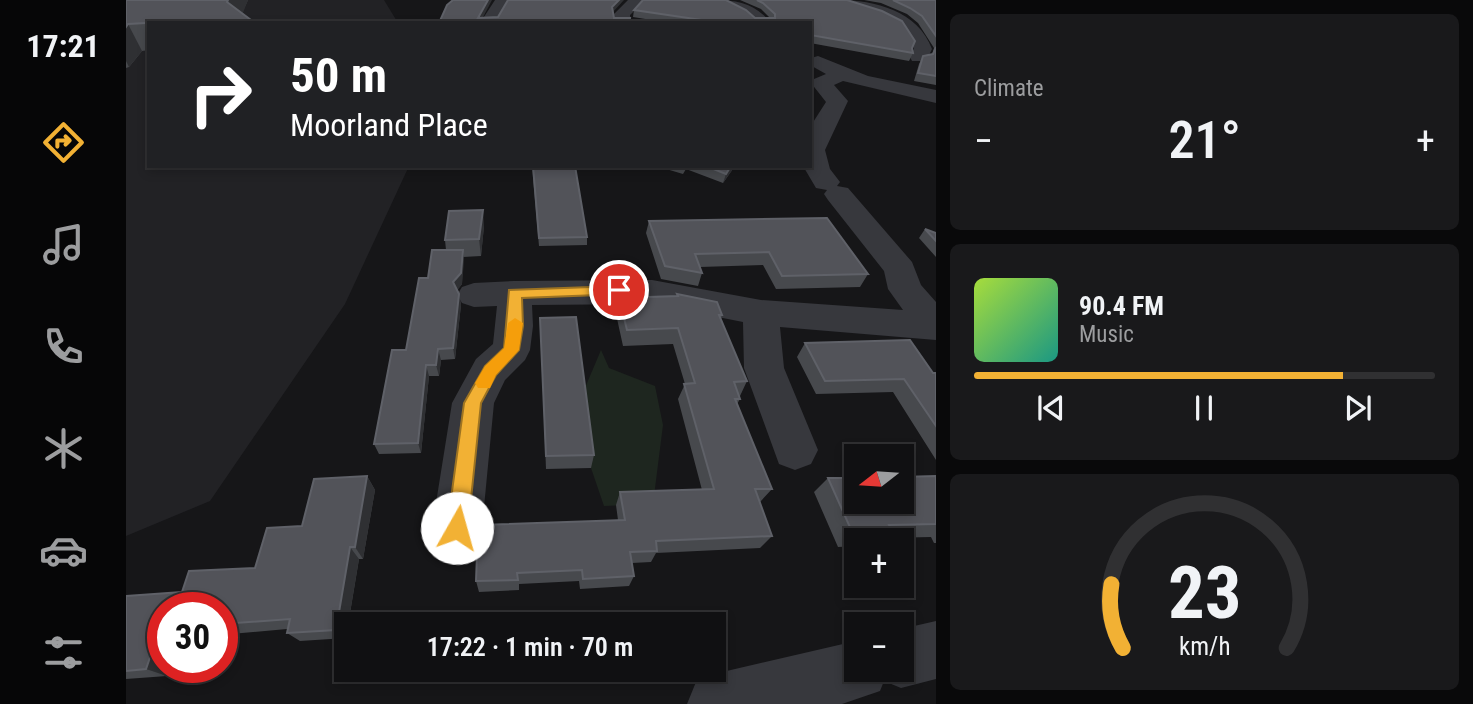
<!DOCTYPE html>
<meta charset="utf-8">
<style>
body{margin:0;font-family:"Roboto Condensed",sans-serif;background:#19191b;color:#f1f3f6;height:100vh;display:flex;flex-direction:column;font-size:26px;white-space:nowrap}
*{box-sizing:border-box;margin:0}
p{font-size:23px;color:#9c9d9f}
.icon{flex:none;width:38px;height:38px;fill:none;stroke:currentColor;stroke-width:2;stroke-linecap:round;stroke-linejoin:round}
.map{position:relative;flex:1;overflow:hidden}
.panel{display:flex;flex-direction:column;gap:14px;padding:14px;background:#09090a;width:537px}
.panel>*{flex:none}
.hud{position:absolute;left:21px;top:21px;width:665px;height:147px;border-radius:0px;box-shadow:0 4px 10px #0003,0 0 0 2px #303032;background:#202124;color:#fff;overflow:hidden}
.needle{width:46px;rotate:253deg}
.buttons{position:absolute;left:718px;top:444px;display:grid;gap:14px}
.buttons a{display:grid;place-items:center;width:70px;height:70px;border-radius:0px;background:#101012;box-shadow:0 4px 10px #0003,0 0 0 2px #303032;font-size:35px}
.speed{position:absolute;left:21px;top:592px;display:flex;gap:14px;font-size:35px;font-weight:700;text-align:center}
.speed>*{display:grid;place-content:center;width:91px;height:91px;border-radius:50%;background:#101012;box-shadow:0 4px 10px #0003,0 0 0 2px #303032;line-height:1}
.speed .limit{border:10px solid #d22;background:#fff;color:#111}
.pin{position:absolute;display:grid;place-items:center;width:60px;height:60px;color:#fff;margin:-30px;border:4px solid #fff;border-radius:50%;box-shadow:0 2px 7px #0007}
.me{position:absolute;width:77px;margin:-38px;rotate:7deg;stroke-linejoin:round;filter:drop-shadow(0 0 5px #0008)}
.turn{display:flex;align-items:center;gap:24px;height:147px;padding:0 28px;font-size:32px}
.turn .icon{width:91px;height:91px;stroke-width:2.5}
.turn b{display:block;font-size:49px;line-height:60px}
.big{font-size:52px;font-weight:600;line-height:1.1}
.panel .card{flex:1;display:flex;flex-direction:column;justify-content:center;gap:10px;min-width:0;padding:0 24px;border-radius:10px;background:#19191b}
.panel .dial{align-items:center;gap:0}
.dial svg{height:182px;overflow:visible;fill:none;stroke:#303032;stroke-width:7;stroke-linecap:round;text-anchor:middle}
.dial text{fill:#f1f3f6;stroke:none}
.song{display:flex;align-items:center;gap:21px}
.cover{width:84px;height:84px;border-radius:10px;background:linear-gradient(135deg,hsl(80 70% 55%),hsl(170 70% 35%))}
.played{height:7px;border-radius:4px;background:linear-gradient(90deg,#f2b134 80%,#303032 80%)}
.keys{display:flex;justify-content:space-around;direction:ltr}
.heat{display:flex;justify-content:space-between;align-items:center;font-size:38px;direction:ltr}
.trip{position:absolute;left:208px;top:612px;width:392px;height:70px;border-radius:0px;background:#101012;box-shadow:0 4px 10px #0003,0 0 0 2px #303032;font-weight:600;line-height:70px;text-align:center}
main{display:flex;flex:1;min-height:0}
.tabs{display:flex;flex-direction:column;width:126px;justify-content:space-around;align-items:center;background:#060607;color:#9c9d9f}
.tabs .icon{width:49px;height:49px}
.tabs .on{color:#f2b134}
.tabs b{font-size:32px;color:#f1f3f6}
.map>svg:first-child{display:block}
.built{fill:#222225}
.green{fill:#1e261f}
.lines{fill:none;stroke-linecap:round;stroke-linejoin:round}
.minor{fill:#37383d;fill-rule:evenodd}
.wall{fill:#47494d}
.shaded-wall{fill:#2f3033}
.building{fill:#525359;stroke:#5f6168;stroke-width:2}
.route{fill:#f2b134;stroke:#9d7322;stroke-width:2}
.slow{fill:#f59e0b}
</style>
<main>
<nav class="tabs">
<b>17:21</b>
<svg class="icon on" aria-label="directions" viewBox="0 0 24 24"><path d="M12 3l9 9-9 9-9-9zM9 14v-3h6M13 9l2 2-2 2"/></svg>
<svg class="icon" aria-label="music" viewBox="0 0 24 24"><path d="M9 18V5l10-2v13"/><circle cx="6" cy="18" r="3"/><circle cx="16" cy="16" r="3"/></svg>
<svg class="icon" aria-label="phone" viewBox="0 0 24 24"><path d="M5 4h4l2 5-3 2q2 4 5 5l2-3 5 2v4C11 20 4 13 5 4z"/></svg>
<svg class="icon" aria-label="climate" viewBox="0 0 24 24"><path d="M12 3v18M4 7l16 10M4 17L20 7"/></svg>
<svg class="icon" aria-label="car" viewBox="0 0 24 24"><path d="M5 17H2v-5l4-1 3-4h7l3 4 3 1v5h-3M9 17h6M6 11h13"/><circle cx="7" cy="17" r="2"/><circle cx="17" cy="17" r="2"/></svg>
<svg class="icon" aria-label="filters" viewBox="0 0 24 24"><path d="M4 7h16M4 17h16"/><circle cx="9" cy="7" r="2"/><circle cx="15" cy="17" r="2"/></svg>
</nav>
<div class="map">
<svg width="810" height="704" viewBox="0 0 810 704">
<rect width="100%" height="100%" fill="#161618"/>
<!-- built -->
<path class="built" d="M0,0H258L272,23H23V166H283L219,304L84,501L0,536Z"/>
<!-- green -->
<path class="green" d="M475,350L483,368L529,386L537,425L527,504L478,506L465,468L456,395Z"/>
<g class="lines">
<!-- minor -->
<g class="minor">
<path d="M369,0H385L370,23H354Z"/>
<path d="M502,0H519L504,15L505,23H489L488,14Z"/>
<path d="M589,0C612,0 630,4 645,23H627L620,15Z"/>
<path d="M712,0C749,0 792,11 806,49L800,61H786L784,57L788,49C776,7 733,19 712,0Z"/>
<path d="M692,56L742,76L810,90V103L717,81L708,85L722,101L699,150L704,169L714,182L711,186L722,188L786,262L795,285L810,302V340L654,327L658,368L692,450L685,464L669,470L653,464L618,368L617,322L526,304L406,305L407,326L404,350L399,360L379,380L368,403L356,528L349,545L331,553L313,545L306,528L326,403L350,359L367,344L371,306L348,307L336,303L331,295L336,287L348,283L388,281L526,280L635,300L777,310L762,289L758,271L702,200L698,194L701,190L690,188L677,166H684V127L700,102L685,83L688,79L700,74L684,65L685,58Z"/>
<path d="M810,621V679L775,688L758,681L754,691L716,704H561L570,682L592,673L730,641V670H775V629Z"/>
</g>
</g>
<!-- wall -->
<g class="wall">
<path d="M0,0H122L116,13L129,23H23V50L16,51L3,67L0,68Z"/>
<path d="M614,0H721L786,48L787,53L783,61L684,43V23H544L507,17L508,10L629,18H644L635,9Z"/>
<path d="M738,0H810V85L788,81L793,64L797,56L806,55L808,48L792,23L781,14L755,3Z"/>
<path d="M406,166H449L461,237V245L413,246Z"/>
<path d="M530,166H609L597,183L560,169L557,174Z"/>
<path d="M523,221L742,274L734,287L650,289L637,265L574,267L576,273L572,286L535,279L520,233Z"/>
<path d="M358,226L355,256L337,257L336,284L331,290L333,294L335,305L329,359L315,360L313,376H303L295,453L253,454L248,444L280,350L302,278L320,250L319,240Z"/>
<path d="M799,229L810,233V257L793,238Z"/>
<path d="M551,294L596,315L595,319L621,381L614,396V399L611,404L646,489L634,502L646,536L634,548L530,553L525,562L506,563L508,576L503,586L454,589L453,581L393,584V590L353,592L350,581L492,520L490,505L494,492L576,490L552,399L559,384L547,344L497,346L490,314L493,298L550,296Z"/>
<path d="M414,318L468,455L465,468L420,469Z"/>
<path d="M679,343L810,373V460L767,392L690,394L671,357Z"/>
<path d="M241,476L249,490L237,559H233L222,625H220V638L174,641L161,633V629L105,634L101,645H96V607H37V667L41,676L0,679V596L56,592L129,568L176,526Z"/>
<path d="M810,476V543H808L805,537L761,538L757,541H730V546L712,547L688,492L702,478Z"/>
</g>
<!-- shaded-wall -->
<g class="shaded-wall">
<path d="M102,0H122L113,23L101,2Z"/>
<path d="M362,0H366L354,23L352,18Z"/>
<path d="M493,0H498L485,14L486,7Z"/>
<path d="M2,24L16,51L3,67L0,61V27Z"/>
<path d="M605,166H609L597,183L600,174Z"/>
<path d="M357,210L358,226L355,256L353,239Z"/>
<path d="M337,250L338,261L336,284L329,294L327,282Z"/>
<path d="M333,294L335,305L329,359L327,348Z"/>
<path d="M312,349L315,360L313,376L310,365Z"/>
<path d="M300,365L303,376L295,453L292,443Z"/>
<path d="M241,476L249,490L237,559L229,547Z"/>
<path d="M224,547L233,559L222,625H220V638L210,630Z"/>
<path d="M96,629L105,634L101,645L96,643Z"/>
<path d="M30,640L37,643V667H45L41,676L20,669Z"/>
</g>
<!-- building -->
<g class="building">
<path d="M0,0H102L101,2L129,23H58L56,21L2,24L0,27Z"/>
<path d="M327,0H362L352,18L372,17L382,0H493L486,7L488,18H504L503,23H313L321,5Z"/>
<path d="M517,0H600L620,10L629,18H649V14L637,3L631,0H721L756,11L776,21L789,41L786,48L787,53L684,35V23H596L508,10Z"/>
<path d="M767,0H810V36L796,16L784,8Z"/>
<path d="M810,47V76L792,73L797,56L807,54Z"/>
<path d="M407,166H449L461,237L413,238Z"/>
<path d="M580,166H605L600,174Z"/>
<path d="M357,210L353,239L319,240L323,211Z"/>
<path d="M701,218L742,274L656,276L643,252L569,254L576,273L539,266L523,221Z"/>
<path d="M799,229L810,233V241Z"/>
<path d="M306,250H337L335,273L327,282L333,294L327,348L312,349L310,365H300L292,443L248,444L266,350H280L293,278H302Z"/>
<path d="M551,294L591,302L596,315H593L621,381L608,382L614,399H609L646,489H629L646,536L530,541L531,551L504,552L508,576L457,579L456,570L391,573L392,580L350,581L352,527L353,525L499,520L494,492L588,489L558,384L569,383L552,328L501,330L493,298L552,296Z"/>
<path d="M450,317L468,455L420,456L414,318Z"/>
<path d="M784,340L807,373H810V426L778,379L699,381L679,343Z"/>
<path d="M241,476L229,547H224L210,630L161,633L164,619L96,624V607H37V640H30L20,669L0,671V596L56,592L63,571L129,568L141,528L176,526L188,479Z"/>
<path d="M810,476V524L763,525L767,533L727,534L702,478H730V502H775V477Z"/>
</g>
<!-- route -->
<path class="route" d="M493,286L498,287V294L396,298L397,326L393,350L370,375L355,403L342,528L339,535L331,538L324,535L321,528L338,403L359,366L378,348L383,290Z"/>
<!-- slow -->
<path class="slow" d="M389,318L397,323L393,350L370,375L364,388H352L349,383L359,366L378,348L382,323Z"/>
</svg>
<div class="buttons">
<a><svg class="needle" viewBox="-14 -14 28 28"><path d="M0-13l5 13h-10z" fill="#e53935"/><path d="M0 13l5-13h-10z" fill="#9c9d9f"/></svg></a>
<a>+</a>
<a>−</a>
</div>
<div class="speed"><div class="limit">30</div></div>
<div class="pin" style="left:493px;top:290px;background:#d93025"><svg class="icon" aria-label="arrive" viewBox="0 0 24 24"><path d="M6 21V4h12l-3 4 3 4H6"/></svg></div>
<svg class="me" style="left:331px;top:528px" viewBox="-20 -20 40 40"><circle r="19" fill="#fff"/><path d="M0-13L10 11 0 6-10 11z" fill="#f2b134"/></svg>
<div class="trip">17:22 · 1 min · 70 m</div>
<div class="hud">
<div class="turn"><svg class="icon" aria-label="right" viewBox="0 0 24 24"><path d="M7 20v-9h11M14 6l5 5-5 5"/></svg><div><b>50 m</b>Moorland Place</div></div>
</div>
</div>
<section class="panel">
<div class="card"><p>Climate</p>
<div class="heat"><a>−</a><b class="big">21°</b><a>+</a></div>
</div>
<div class="card">
<div class="song"><i class="cover"></i><div><b>90.4 FM</b><p>Music</p></div></div>
<div class="played"></div>
<div class="keys"><svg class="icon" aria-label="previous" viewBox="0 0 24 24"><path d="M18 5L8 12l10 7zM5 5v14"/></svg><svg class="icon" aria-label="pause" viewBox="0 0 24 24"><path d="M8 5v14M16 5v14"/></svg><svg class="icon" aria-label="next" viewBox="0 0 24 24"><path d="M6 5l10 7-10 7zM19 5v14"/></svg></div>
</div>
<div class="card dial"><svg viewBox="0 0 100 80">
<path d="M14 69A42 42 0 1 1 86 69"/>
<path d="M14 69A42 42 0 0 1 9 41" stroke="#f2b134"/>
<text x="50" y="56" font-size="32" font-weight="700">23</text>
<text x="50" y="72" font-size="11">km/h</text>
</svg></div>
</section>
</main>
